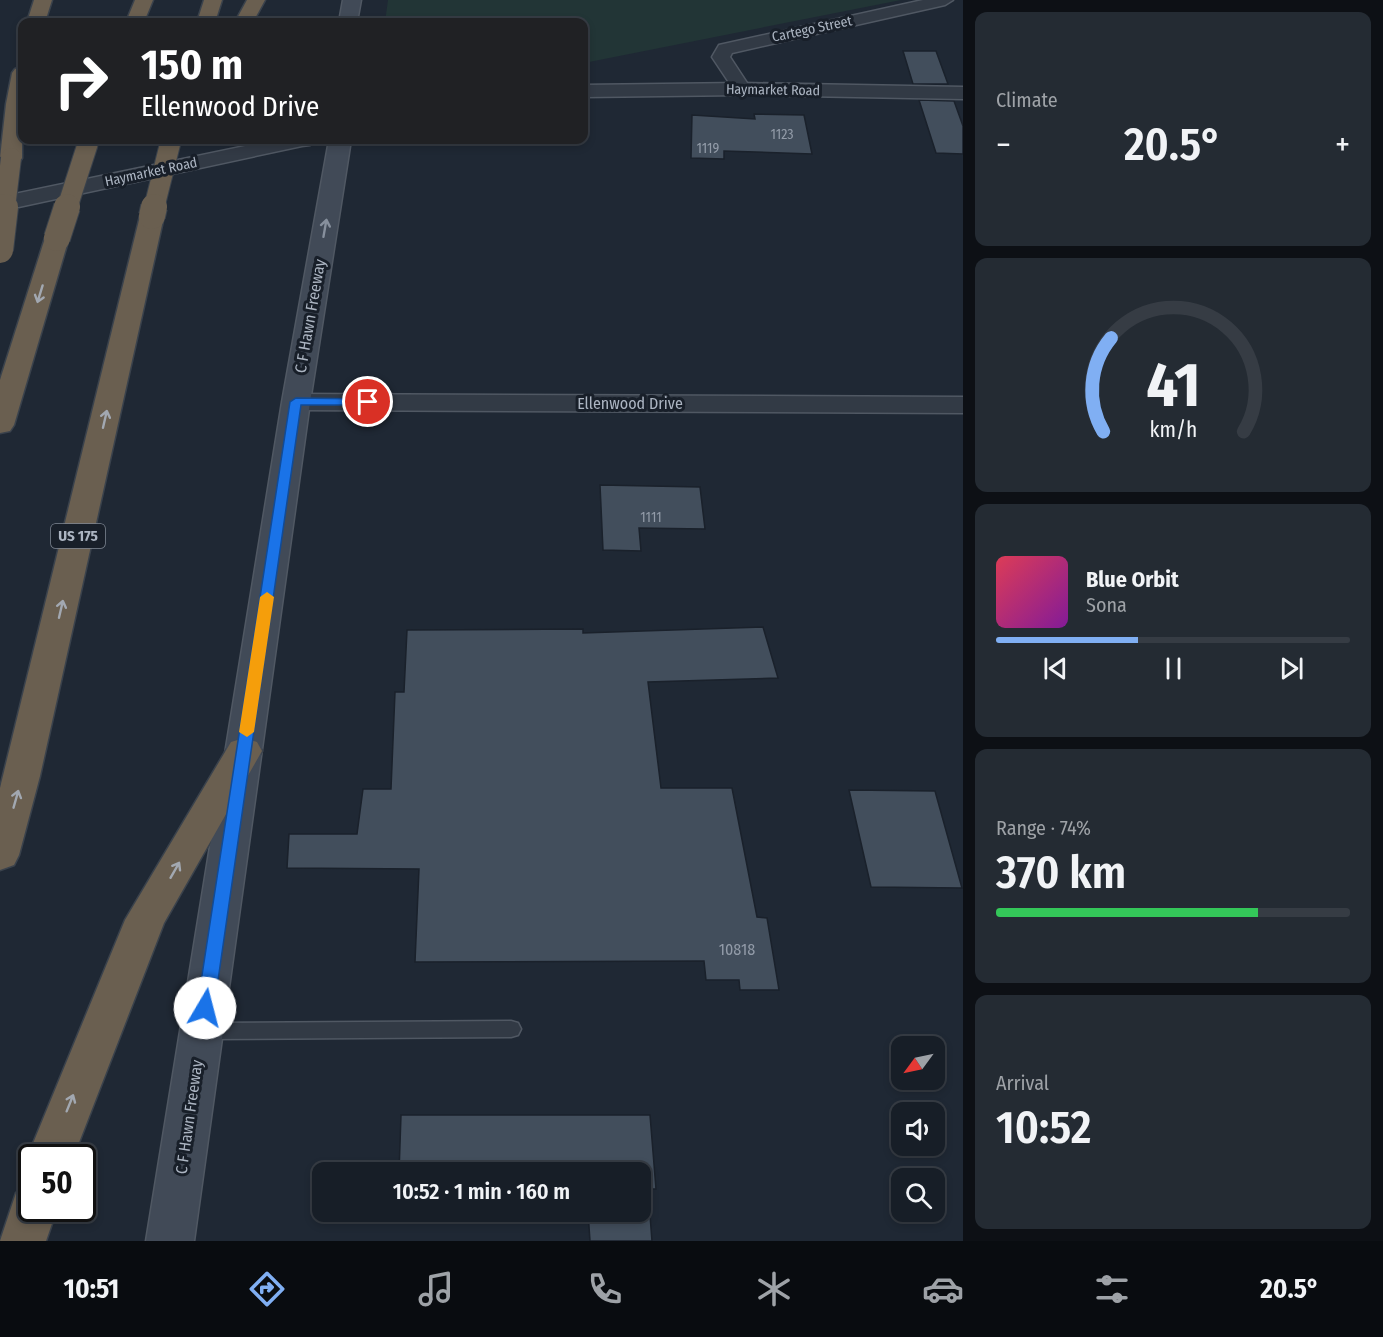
<!DOCTYPE html>
<meta charset="utf-8">
<style>
body{margin:0;font-family:"Fira Sans Condensed",sans-serif;background:#242b33;color:#f1f3f6;height:100vh;display:flex;flex-direction:column;font-size:22px;white-space:nowrap}
*{box-sizing:border-box;margin:0}
p{font-size:20px;color:#9ea2a7}
.icon{flex:none;width:33px;height:33px;fill:none;stroke:currentColor;stroke-width:2;stroke-linecap:round;stroke-linejoin:round}
.map{position:relative;flex:1;overflow:hidden}
.sheet{display:flex;flex-direction:column;gap:12px;padding:12px;background:#0d1015;width:420px}
.sheet>*{flex:none}
.hud{position:absolute;left:18px;top:18px;width:570px;height:126px;border-radius:12px;box-shadow:0 3px 9px #0003,0 0 0 2px #363c44;background:#202124;color:#fff;overflow:hidden}
.needle{width:39px;rotate:237deg}
.controls{position:absolute;left:891px;top:1036px;display:grid;gap:12px}
.controls a{display:grid;place-items:center;width:54px;height:54px;border-radius:12px;background:#171e27;box-shadow:0 3px 9px #0003,0 0 0 2px #363c44;font-size:30px}
.speed{position:absolute;left:18px;top:1144px;display:flex;gap:12px;font-size:30px;font-weight:700;text-align:center}
.speed>*{display:grid;place-content:center;width:78px;height:78px;border-radius:50%;background:#171e27;box-shadow:0 3px 9px #0003,0 0 0 2px #363c44;line-height:1}
.speed .limit{border:3px solid #111;border-radius:9px;background:#fff;color:#111}
.pin{position:absolute;display:grid;place-items:center;width:51px;height:51px;color:#fff;margin:-26px;border:3px solid #fff;border-radius:50%;box-shadow:0 2px 6px #0007}
.me{position:absolute;width:66px;margin:-33px;rotate:8deg;stroke-linejoin:round;filter:drop-shadow(0 0 4px #0008)}
.turn{display:flex;align-items:center;gap:21px;height:126px;padding:0 24px;font-size:27px}
.turn .icon{width:78px;height:78px;stroke-width:2.5}
.turn b{display:block;font-size:42px;line-height:51px}
.big{font-size:45px;font-weight:600;line-height:1.1}
.sheet .widget{flex:1;display:flex;flex-direction:column;justify-content:center;gap:9px;min-width:0;padding:0 21px;border-radius:12px;background:#242b33}
.sheet .dial{align-items:center;gap:0}
.dial svg{height:156px;overflow:visible;fill:none;stroke:#363c44;stroke-width:7;stroke-linecap:round;text-anchor:middle}
.dial text{fill:#f1f3f6;stroke:none}
.song{display:flex;align-items:center;gap:18px}
.cover{width:72px;height:72px;border-radius:9px;background:linear-gradient(135deg,hsl(350 70% 55%),hsl(290 70% 35%))}
.played{height:6px;border-radius:3px;background:linear-gradient(90deg,#80aff3 40%,#363c44 40%)}
.keys{display:flex;justify-content:space-around;direction:ltr}
.heat{display:flex;justify-content:space-between;align-items:center;font-size:33px;direction:ltr}
.charge{height:9px;border-radius:4px;background:linear-gradient(90deg,#34c759 74%,#363c44 0)}
.trip{position:absolute;left:312px;top:1162px;width:339px;height:60px;border-radius:12px;background:#171e27;box-shadow:0 3px 9px #0003,0 0 0 2px #363c44;font-weight:600;line-height:60px;text-align:center}
.menu{display:flex;height:96px;justify-content:space-around;align-items:center;background:#090c10;color:#9ea2a7}
.menu .icon{width:42px;height:42px}
.menu .current{color:#80aff3}
.menu b{font-size:27px;color:#f1f3f6}
main{display:flex;flex:1;min-height:0}
.map>svg:first-child{display:block}
.green{fill:#223536}
.building{fill:#424e5c;stroke:#1a212b;stroke-width:1.5}
.lines{fill:none;stroke-linecap:round;stroke-linejoin:round}
.service-casing{stroke:#505863;stroke-width:3}
.minor-casing{stroke:#505863;stroke-width:3}
.tertiary-casing{stroke:#505863;stroke-width:3}
.secondary-casing{stroke:#505863;stroke-width:3}
.motorway-casing{stroke:#3a424c;stroke-width:3}
.service{fill:#323a45;fill-rule:evenodd}
.minor{fill:#323a45;fill-rule:evenodd}
.tertiary{fill:#323a45;fill-rule:evenodd}
.secondary{fill:#414a57;fill-rule:evenodd}
.motorway{fill:#6a5f50;fill-rule:evenodd}
.motorway-bridge-far1-casing{stroke:#3a424c;stroke-width:22;stroke-linecap:butt}
.motorway-bridge-casing{stroke:#3a424c;stroke-width:28;stroke-linecap:butt}
.motorway-bridge-far1{stroke:#6a5f50;stroke-width:20}
.motorway-bridge{stroke:#6a5f50;stroke-width:26}
.oneway{stroke:#87909d}
.oneway2{stroke:#a2a8b1}
.route{fill:#1a73e8;stroke:#114b97;stroke-width:1.5}
.slow{fill:#f59e0b}
.labels{text-anchor:middle;dominant-baseline:central;stroke-width:6;stroke-linejoin:round;paint-order:stroke}
.far-street-label{font-size:14px;fill:#acb5c2;stroke:#181f29}
.number-label{font-size:14px;fill:#929ba8}
.shield{fill:#181f29;stroke:#808894;stroke-width:1.5}
.shield-label{font-size:15px;font-weight:bold;fill:#acb5c2}
.street-label{font-size:16px;fill:#acb5c2;stroke:#181f29}
.near-number-label{font-size:16px;fill:#929ba8}
</style>
<main>
<div class="map">
<svg width="963" height="1241" viewBox="0 0 963 1241">
<rect width="100%" height="100%" fill="#1f2834"/>
<!-- green -->
<path class="green" d="M388,0H901L584,63V22H385Z"/>
<!-- building -->
<g class="building">
<path d="M903,51H936L948,84H913Z"/>
<path d="M919,100L954,101L963,126V154L936,153Z"/>
<path d="M754,114L804,115L812,154L724,151V159L691,158L692,115L755,119Z"/>
<path d="M600,485L700,487L705,529L639,528L641,551L603,550Z"/>
<path d="M763,627L778,678L648,682L661,788H732L757,917L767,918L779,990H740L739,980H706L704,961L415,962L419,869L287,868L289,834H357L363,789H391L395,692H404L407,630L583,629V633Z"/>
<path d="M849,790L935,791L962,888L871,887Z"/>
<path d="M401,1115H650L656,1189H648L652,1241H590L588,1212H640V1173H399Z"/>
</g>
<g class="lines">
<!-- service casing -->
<g class="service-casing">
<path id="service" d="M511,1021L518,1023L521,1029L518,1035L511,1037L205,1039L198,1037L195,1031L198,1025L205,1023Z"/>
</g>
<!-- minor casing -->
<g class="minor-casing">
<g id="minor">
<path d="M923,0H953L945,5L732,53L730,57L751,89L748,93H736L712,57L719,45Z"/>
<path d="M296,394L963,397V413L296,410L287,407L283,402L287,397Z"/>
</g>
</g>
<!-- tertiary casing -->
<g class="tertiary-casing">
<g id="tertiary">
<path d="M742,83L963,87V99L742,95L584,97V85Z"/>
<path d="M274,140H313L310,145L302,146L0,211V197Z"/>
</g>
</g>
<!-- secondary casing -->
<g class="secondary-casing">
<g id="secondary">
<path d="M343,0H361L357,22H339Z"/>
<path d="M329,140H351L310,402L194,1241H146L282,402Z"/>
</g>
</g>
<!-- motorway casing -->
<g class="motorway-casing">
<g id="motorway">
<path d="M34,0H52L45,22H27Z"/>
<path d="M135,0H153L144,22H126Z"/>
<path d="M204,0H222L215,22H197Z"/>
<path d="M247,0H265L253,22H235Z"/>
<path d="M22,67V158L19,163L11,165L3,163L0,158L6,104L12,73L15,69Z"/>
<path d="M152,209L160,211L164,216L40,776L19,855L14,865L0,870V788L140,216L144,211Z"/>
<path d="M57,231L65,233L69,238L14,425L10,431L0,433V380L45,238L49,233Z"/>
<path d="M244,738L257,742L262,751L164,923L73,1158H32V1168L27,1158L125,920L231,742Z"/>
<path d="M32,1187V1209H57L46,1241H0L16,1193Z"/>
</g>
</g>
<!-- service -->
<use href="#service" class="service"/>
<!-- minor -->
<use href="#minor" class="minor"/>
<!-- tertiary -->
<use href="#tertiary" class="tertiary"/>
<!-- secondary -->
<use href="#secondary" class="secondary"/>
<!-- motorway -->
<use href="#motorway" class="motorway"/>
<!-- motorway-bridge-far1 casing -->
<g class="motorway-bridge-far1-casing">
<g id="motorway-bridge-far1">
<path d="M5,208L11,158"/>
<path d="M67,208L88,143"/>
<path d="M154,208L171,140"/>
</g>
</g>
<!-- motorway-bridge casing -->
<g class="motorway-bridge-casing">
<g id="motorway-bridge">
<path d="M152,216L154,207"/>
<path d="M57,238L67,207"/>
<path d="M0,250L5,207"/>
</g>
</g>
<!-- motorway-bridge-far1 -->
<use href="#motorway-bridge-far1" class="motorway-bridge-far1"/>
<!-- motorway-bridge -->
<use href="#motorway-bridge" class="motorway-bridge"/>
</g>
<!-- one-way arrows -->
<defs><path id="oneway-shaft" d="M-6 0H5M1.5-3L5.5 0L1.5 3" fill="none" stroke-width="1.6" stroke-linecap="round" stroke-linejoin="round" transform="scale(1.5)"/></defs>
<use class="oneway" href="#oneway-shaft" transform="translate(325 228) rotate(-80)"/>
<g class="oneway2">
<use href="#oneway-shaft" transform="translate(40 294) rotate(107)"/>
<use href="#oneway-shaft" transform="translate(105 419) rotate(-77)"/>
<use href="#oneway-shaft" transform="translate(61 609) rotate(-77)"/>
<use href="#oneway-shaft" transform="translate(16 799) rotate(-74)"/>
<use href="#oneway-shaft" transform="translate(175 870) rotate(-60)"/>
<use href="#oneway-shaft" transform="translate(70 1103) rotate(-68)"/>
</g>
<!-- route -->
<path class="route" d="M296,398L368,399L373,402L368,405H301L214,1008L212,1013L205,1015L199,1013L197,1008L290,402Z"/>
<!-- slow -->
<path class="slow" d="M267,592L274,597L254,732L247,737L239,732L260,597Z"/>
<g class="labels">
<!-- far-street labels -->
<g class="far-street-label">
<text transform="translate(812 29) rotate(-12)">Cartego Street</text>
<text transform="translate(773 90) rotate(1)">Haymarket Road</text>
<text transform="translate(151 172) rotate(-12)">Haymarket Road</text>
</g>
<!-- number labels -->
<g class="number-label">
<text x="782" y="134">1123</text>
<text x="708" y="148">1119</text>
<text x="651" y="517">1111</text>
</g>
<!-- shield labels -->
<rect class="shield" x="51" y="524" width="54" height="24" rx="4.5"/>
<g class="shield-label">
<text x="78" y="536">US 175</text>
</g>
<!-- street labels -->
<g class="street-label">
<text transform="translate(310 316) rotate(-80)">C F Hawn Freeway</text>
<text x="630" y="403">Ellenwood Drive</text>
<text transform="translate(189 1117) rotate(-82)">C F Hawn Freeway</text>
</g>
<!-- near-number labels -->
<g class="near-number-label">
<text x="737" y="949">10818</text>
</g>
</g>
</svg>
<div class="controls">
<a><svg class="needle" viewBox="-14 -14 28 28"><path d="M0-13l5 13h-10z" fill="#e53935"/><path d="M0 13l5-13h-10z" fill="#9ea2a7"/></svg></a>
<a><svg class="icon" aria-label="sound" viewBox="0 0 24 24"><path d="M4 9h4l5-4v14l-5-4H4zM17 9q2 3 0 6"/></svg></a>
<a><svg class="icon" aria-label="search" viewBox="0 0 24 24"><circle cx="10" cy="10" r="6"/><path d="M15 15l6 6"/></svg></a>
</div>
<div class="speed"><div class="limit">50</div></div>
<div class="pin" style="left:368px;top:402px;background:#d93025"><svg class="icon" aria-label="arrive" viewBox="0 0 24 24"><path d="M6 21V4h12l-3 4 3 4H6"/></svg></div>
<svg class="me" style="left:205px;top:1008px" viewBox="-20 -20 40 40"><circle r="19" fill="#fff"/><path d="M0-13L10 11 0 6-10 11z" fill="#1a73e8"/></svg>
<div class="trip">10:52 · 1 min · 160 m</div>
<div class="hud">
<div class="turn"><svg class="icon" aria-label="right" viewBox="0 0 24 24"><path d="M7 20v-9h11M14 6l5 5-5 5"/></svg><div><b>150 m</b>Ellenwood Drive</div></div>
</div>
</div>
<section class="sheet">
<div class="widget"><p>Climate</p>
<div class="heat"><a>−</a><b class="big">20.5°</b><a>+</a></div>
</div>
<div class="widget dial"><svg viewBox="0 0 100 80">
<path d="M14 69A42 42 0 1 1 86 69"/>
<path d="M14 69A42 42 0 0 1 18 21" stroke="#80aff3"/>
<text x="50" y="56" font-size="32" font-weight="700">41</text>
<text x="50" y="72" font-size="11">km/h</text>
</svg></div>
<div class="widget">
<div class="song"><i class="cover"></i><div><b>Blue Orbit</b><p>Sona</p></div></div>
<div class="played"></div>
<div class="keys"><svg class="icon" aria-label="previous" viewBox="0 0 24 24"><path d="M18 5L8 12l10 7zM5 5v14"/></svg><svg class="icon" aria-label="pause" viewBox="0 0 24 24"><path d="M8 5v14M16 5v14"/></svg><svg class="icon" aria-label="next" viewBox="0 0 24 24"><path d="M6 5l10 7-10 7zM19 5v14"/></svg></div>
</div>
<div class="widget"><p>Range · 74%</p><b class="big">370 km</b><div class="charge"></div></div>
<div class="widget"><p>Arrival</p><b class="big">10:52</b></div>
</section>
</main>
<nav class="menu">
<b>10:51</b>
<svg class="icon current" aria-label="directions" viewBox="0 0 24 24"><path d="M12 3l9 9-9 9-9-9zM9 14v-3h6M13 9l2 2-2 2"/></svg>
<svg class="icon" aria-label="music" viewBox="0 0 24 24"><path d="M9 18V5l10-2v13"/><circle cx="6" cy="18" r="3"/><circle cx="16" cy="16" r="3"/></svg>
<svg class="icon" aria-label="phone" viewBox="0 0 24 24"><path d="M5 4h4l2 5-3 2q2 4 5 5l2-3 5 2v4C11 20 4 13 5 4z"/></svg>
<svg class="icon" aria-label="climate" viewBox="0 0 24 24"><path d="M12 3v18M4 7l16 10M4 17L20 7"/></svg>
<svg class="icon" aria-label="car" viewBox="0 0 24 24"><path d="M5 17H2v-5l4-1 3-4h7l3 4 3 1v5h-3M9 17h6M6 11h13"/><circle cx="7" cy="17" r="2"/><circle cx="17" cy="17" r="2"/></svg>
<svg class="icon" aria-label="filters" viewBox="0 0 24 24"><path d="M4 7h16M4 17h16"/><circle cx="9" cy="7" r="2"/><circle cx="15" cy="17" r="2"/></svg>
<b>20.5°</b>
</nav>
